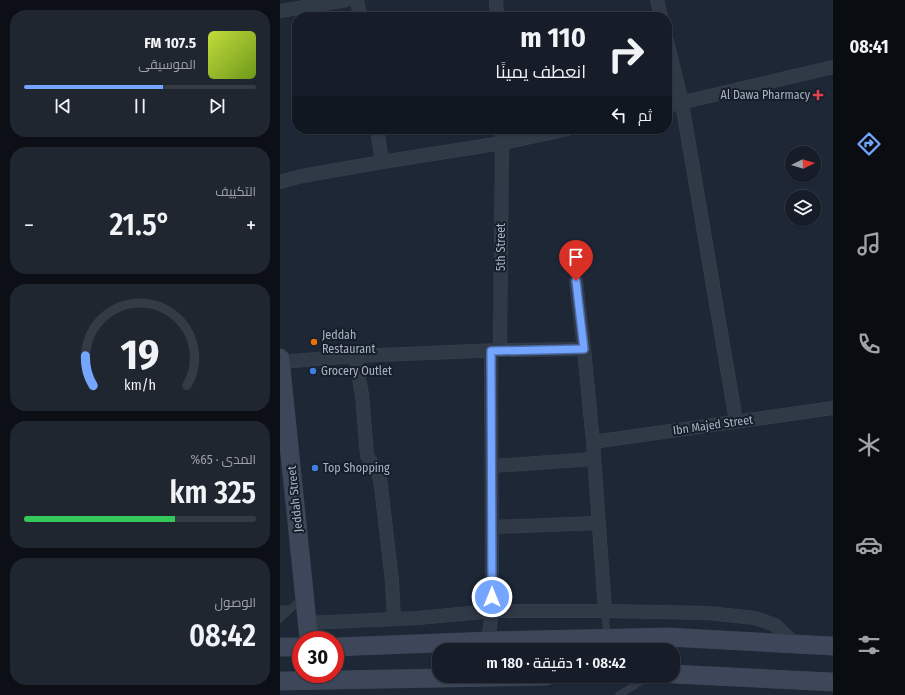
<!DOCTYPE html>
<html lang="ar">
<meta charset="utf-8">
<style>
body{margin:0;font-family:"Fira Sans Condensed",Cairo,sans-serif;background:#1f2630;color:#f1f3f6;direction:rtl;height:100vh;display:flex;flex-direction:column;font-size:15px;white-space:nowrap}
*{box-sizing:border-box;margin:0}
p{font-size:13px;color:#9ea2a8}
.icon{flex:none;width:22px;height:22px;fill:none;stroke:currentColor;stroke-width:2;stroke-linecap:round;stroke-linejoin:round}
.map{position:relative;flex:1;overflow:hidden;direction:ltr}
.sheet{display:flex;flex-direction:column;gap:10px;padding:10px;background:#0c1016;width:280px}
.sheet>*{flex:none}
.banner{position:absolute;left:12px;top:12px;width:380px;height:122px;border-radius:16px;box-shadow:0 1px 3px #0004,0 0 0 1px #353b45;direction:rtl;background:#161d28;color:#f1f3f6;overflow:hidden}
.needle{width:26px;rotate:85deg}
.fabs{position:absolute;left:505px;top:146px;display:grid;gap:8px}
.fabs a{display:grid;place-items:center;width:36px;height:36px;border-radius:50%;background:#161d28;box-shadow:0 1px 3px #0004,0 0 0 1px #353b45;font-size:20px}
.speed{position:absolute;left:12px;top:631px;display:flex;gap:8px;font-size:20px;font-weight:700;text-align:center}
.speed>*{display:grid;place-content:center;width:52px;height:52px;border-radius:50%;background:#161d28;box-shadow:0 1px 3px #0004,0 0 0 1px #353b45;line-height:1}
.speed .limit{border:6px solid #d22;background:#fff;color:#111}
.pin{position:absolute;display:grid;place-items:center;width:34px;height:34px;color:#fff;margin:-41px -17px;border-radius:50% 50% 50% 0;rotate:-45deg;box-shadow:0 0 4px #0007}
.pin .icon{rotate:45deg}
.me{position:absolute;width:44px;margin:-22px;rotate:0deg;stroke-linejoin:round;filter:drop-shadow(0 0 3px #0008)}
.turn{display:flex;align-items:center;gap:14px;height:84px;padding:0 20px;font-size:18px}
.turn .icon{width:52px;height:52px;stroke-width:2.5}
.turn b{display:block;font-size:28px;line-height:34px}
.then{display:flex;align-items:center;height:38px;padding:0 20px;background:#0003;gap:8px;font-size:15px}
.big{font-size:30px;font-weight:600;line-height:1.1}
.sheet .card{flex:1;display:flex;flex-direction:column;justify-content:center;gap:6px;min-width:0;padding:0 14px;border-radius:16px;background:#1f2630}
.sheet .dial{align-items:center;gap:0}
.dial svg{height:104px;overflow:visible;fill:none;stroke:#353b45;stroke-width:7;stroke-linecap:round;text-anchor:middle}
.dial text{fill:#f1f3f6;stroke:none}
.song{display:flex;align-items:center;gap:12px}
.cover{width:48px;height:48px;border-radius:6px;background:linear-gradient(135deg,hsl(70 70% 55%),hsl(80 70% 35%))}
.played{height:4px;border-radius:2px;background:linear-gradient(90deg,#74a5ff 60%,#353b45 60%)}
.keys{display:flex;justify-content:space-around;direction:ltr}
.heat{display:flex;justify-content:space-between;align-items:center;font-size:22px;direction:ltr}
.charge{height:6px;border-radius:3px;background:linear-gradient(90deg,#34c759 65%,#353b45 0)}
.trip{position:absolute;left:152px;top:643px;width:248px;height:40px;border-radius:16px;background:#161d28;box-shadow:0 1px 3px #0004,0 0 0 1px #353b45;font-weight:600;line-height:40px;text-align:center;direction:rtl}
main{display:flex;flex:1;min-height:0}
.dock{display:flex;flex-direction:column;width:72px;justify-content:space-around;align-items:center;background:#090c10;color:#9ea2a8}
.dock .icon{width:28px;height:28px}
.dock .current{color:#74a5ff}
.dock b{font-size:18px;color:#f1f3f6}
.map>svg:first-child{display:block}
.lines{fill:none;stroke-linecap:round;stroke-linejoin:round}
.lane-casing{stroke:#3a4250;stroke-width:7}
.street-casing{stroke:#3a4250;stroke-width:14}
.secondary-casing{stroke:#3a4250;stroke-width:19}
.lane{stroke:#303946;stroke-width:6}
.street{stroke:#303946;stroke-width:13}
.secondary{stroke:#3e475a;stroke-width:18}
.route-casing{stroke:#4b6ba6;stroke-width:10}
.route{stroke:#74a5ff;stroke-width:7}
.health-dot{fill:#e0444e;stroke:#161e2a;stroke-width:1.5}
.food-dot{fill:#e8710a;stroke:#161e2a;stroke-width:1.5}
.shop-dot{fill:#3f7fe0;stroke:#161e2a;stroke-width:1.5}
.labels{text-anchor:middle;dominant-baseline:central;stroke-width:4;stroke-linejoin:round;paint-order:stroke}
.poi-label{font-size:12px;fill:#aab3c4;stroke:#161e2a;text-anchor:start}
.street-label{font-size:12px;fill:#aab3c4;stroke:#161e2a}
</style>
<main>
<nav class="dock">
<b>08:41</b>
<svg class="icon current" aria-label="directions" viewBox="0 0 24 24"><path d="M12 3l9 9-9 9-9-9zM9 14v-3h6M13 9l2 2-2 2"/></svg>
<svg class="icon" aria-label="music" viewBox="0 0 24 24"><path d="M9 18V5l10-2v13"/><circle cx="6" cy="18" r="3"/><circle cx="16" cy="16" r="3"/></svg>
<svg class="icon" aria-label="phone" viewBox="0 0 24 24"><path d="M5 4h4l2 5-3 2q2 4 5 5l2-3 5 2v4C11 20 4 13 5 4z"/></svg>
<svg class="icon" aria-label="climate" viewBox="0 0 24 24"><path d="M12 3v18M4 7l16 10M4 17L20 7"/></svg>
<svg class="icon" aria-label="car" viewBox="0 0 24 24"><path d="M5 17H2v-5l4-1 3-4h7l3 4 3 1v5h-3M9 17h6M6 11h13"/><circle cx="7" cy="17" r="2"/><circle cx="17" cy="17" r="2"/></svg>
<svg class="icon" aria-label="filters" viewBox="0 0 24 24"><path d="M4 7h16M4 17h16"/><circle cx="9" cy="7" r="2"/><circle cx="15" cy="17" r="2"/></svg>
</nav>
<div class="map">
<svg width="553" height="695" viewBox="0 0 553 695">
<rect width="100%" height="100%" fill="#1d2736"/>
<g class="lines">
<!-- lane casing -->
<g class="lane-casing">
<g id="lane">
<path d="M0,609H10"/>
<path d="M325,611L327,636"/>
<path d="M0,619L22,598"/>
<path d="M339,695L370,676"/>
</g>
</g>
<!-- street casing -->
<g class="street-casing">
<g id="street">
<path d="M77,0L80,17"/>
<path d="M216,0L217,17"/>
<path d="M377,0L381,17"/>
<path d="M0,11L66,0"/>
<path d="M387,41L402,103L456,421"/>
<path d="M387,106L553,67"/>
<path d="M97,129L102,162"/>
<path d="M0,182L22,176L102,162L222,143L221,129"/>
<path d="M296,281L304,349"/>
<path d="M220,350L222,143L288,129"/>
<path d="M75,356L82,395L87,455L100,478L112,581L114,619"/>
<path d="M0,362L75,356L220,350L304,349L313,442L325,611H212L138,618L28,623"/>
<path d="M313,442L553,408"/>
<path d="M212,466L314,459"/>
<path d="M212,527L319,523"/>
<path d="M325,611L428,613L475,618L495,625L514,643"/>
<path d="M208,641L212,611L211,351"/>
</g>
</g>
<!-- secondary casing -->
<g class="secondary-casing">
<g id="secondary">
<path d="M0,358L29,640"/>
<path d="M0,647H21"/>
<path d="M55,647L208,641L387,637L553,646"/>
<path d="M393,674L553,682"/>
<path d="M0,681L267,676"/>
</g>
</g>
<!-- lane -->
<use href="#lane" class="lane"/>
<!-- street -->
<use href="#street" class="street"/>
<!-- secondary -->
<use href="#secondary" class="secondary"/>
</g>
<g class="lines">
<!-- route casing -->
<g class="route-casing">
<path id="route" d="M212,597L211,351L304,349L296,281"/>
</g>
<!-- route -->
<use href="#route" class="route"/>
</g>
<!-- markers -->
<path class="health-dot" d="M536 89h4v4h4v4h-4v4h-4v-4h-4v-4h4z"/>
<circle class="food-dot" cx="34" cy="342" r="4"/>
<g class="shop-dot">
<circle cx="33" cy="371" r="4"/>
<circle cx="35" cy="468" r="4"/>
</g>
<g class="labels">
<!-- poi labels -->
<g class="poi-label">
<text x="530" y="95" text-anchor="end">Al Dawa Pharmacy</text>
<text x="42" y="335">Jeddah<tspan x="42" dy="14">Restaurant</tspan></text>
<text x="41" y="371">Grocery Outlet</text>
<text x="43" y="468">Top Shopping</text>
</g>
<!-- street labels -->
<g class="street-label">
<text transform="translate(221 247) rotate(-90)">5th Street</text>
<text transform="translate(433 425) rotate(-8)">Ibn Majed Street</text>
<text transform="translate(15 499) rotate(-96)">Jeddah Street</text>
</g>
</g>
</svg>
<div class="fabs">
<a><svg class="needle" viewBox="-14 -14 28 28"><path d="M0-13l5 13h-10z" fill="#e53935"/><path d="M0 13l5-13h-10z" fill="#9ea2a8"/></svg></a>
<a><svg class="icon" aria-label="layers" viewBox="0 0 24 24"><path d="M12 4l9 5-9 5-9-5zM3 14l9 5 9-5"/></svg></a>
</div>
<div class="speed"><div class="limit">30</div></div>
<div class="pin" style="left:296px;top:281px;background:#d93025"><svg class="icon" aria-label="arrive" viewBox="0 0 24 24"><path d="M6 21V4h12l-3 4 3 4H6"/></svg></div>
<svg class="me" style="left:212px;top:597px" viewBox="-20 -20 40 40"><circle r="17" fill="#74a5ff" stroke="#fff" stroke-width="3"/><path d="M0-11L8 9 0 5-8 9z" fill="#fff"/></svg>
<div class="trip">08:42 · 1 دقيقة · 180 m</div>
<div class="banner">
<div class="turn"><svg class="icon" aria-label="right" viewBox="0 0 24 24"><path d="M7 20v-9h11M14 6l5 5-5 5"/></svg><div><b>110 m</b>انعطف يمينًا</div></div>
<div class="then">ثم<svg class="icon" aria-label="left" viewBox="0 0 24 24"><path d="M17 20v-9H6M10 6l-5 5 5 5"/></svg></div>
</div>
</div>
<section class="sheet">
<div class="card">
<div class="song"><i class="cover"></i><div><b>107.5 FM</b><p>الموسيقى</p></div></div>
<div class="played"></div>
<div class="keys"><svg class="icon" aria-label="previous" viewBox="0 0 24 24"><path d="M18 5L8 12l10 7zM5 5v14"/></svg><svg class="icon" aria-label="pause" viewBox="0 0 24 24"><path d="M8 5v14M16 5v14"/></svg><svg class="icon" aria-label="next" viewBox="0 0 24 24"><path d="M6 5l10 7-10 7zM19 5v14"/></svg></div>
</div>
<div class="card"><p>التكييف</p>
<div class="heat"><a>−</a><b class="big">21.5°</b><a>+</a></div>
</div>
<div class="card dial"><svg viewBox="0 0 100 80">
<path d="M14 69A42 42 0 1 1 86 69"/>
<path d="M14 69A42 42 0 0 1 8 46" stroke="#74a5ff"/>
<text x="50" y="56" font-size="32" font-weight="700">19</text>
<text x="50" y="72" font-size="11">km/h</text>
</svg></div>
<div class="card"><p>المدى · 65%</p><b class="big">325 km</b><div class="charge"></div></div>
<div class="card"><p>الوصول</p><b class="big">08:42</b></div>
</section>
</main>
